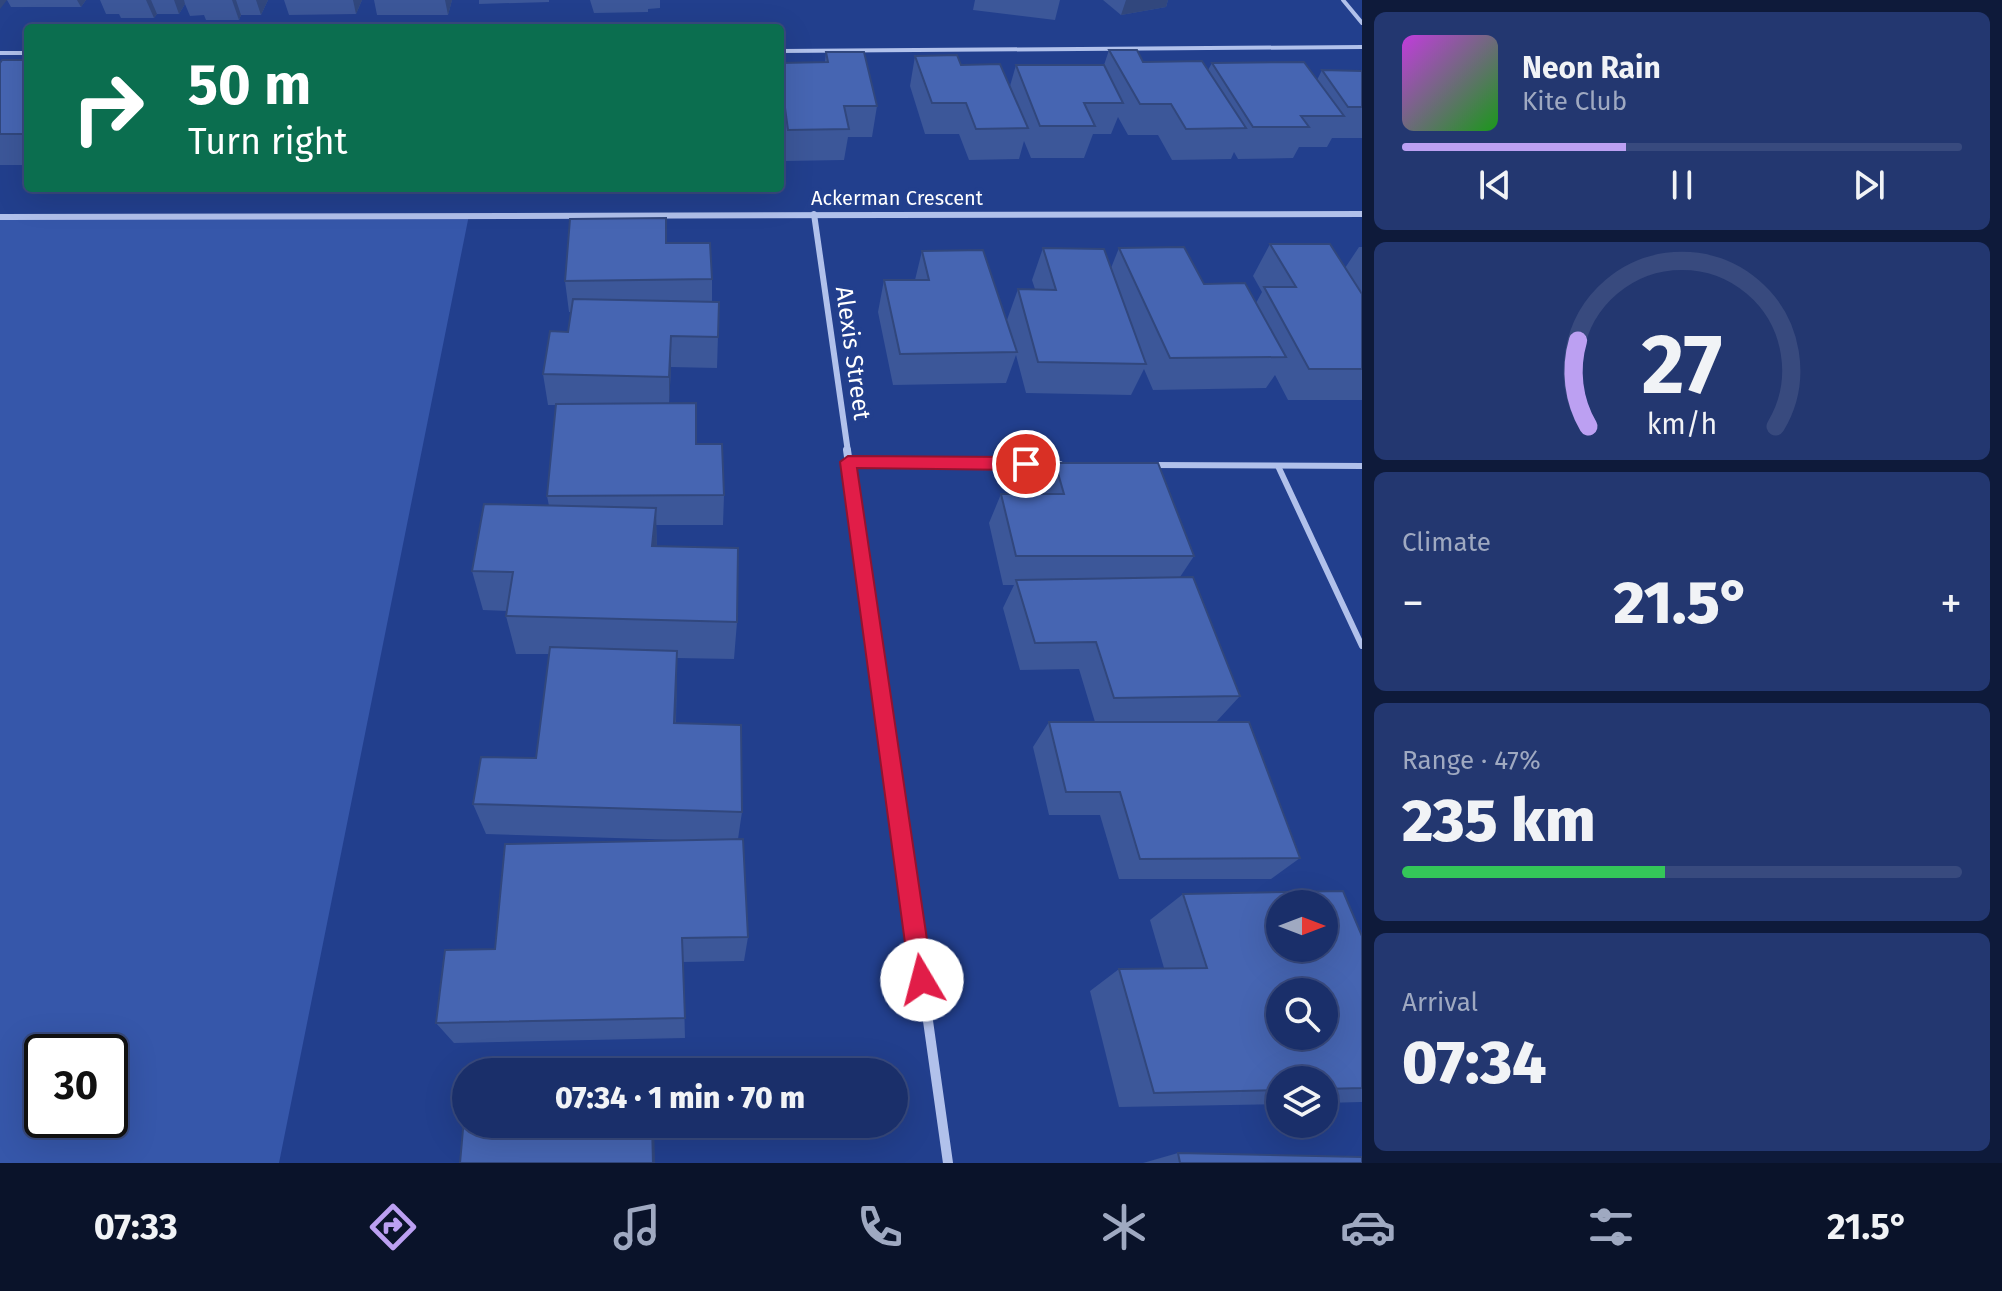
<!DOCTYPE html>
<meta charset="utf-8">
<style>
body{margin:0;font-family:"Fira Sans",sans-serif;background:#233770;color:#f1f3f6;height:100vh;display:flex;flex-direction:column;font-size:30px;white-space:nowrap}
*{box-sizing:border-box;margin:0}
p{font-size:26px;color:#9fa9c1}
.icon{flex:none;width:44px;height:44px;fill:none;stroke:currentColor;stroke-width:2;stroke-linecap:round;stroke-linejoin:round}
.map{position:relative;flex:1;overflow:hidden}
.panel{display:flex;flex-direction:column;gap:12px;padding:12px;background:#0e1a3a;width:640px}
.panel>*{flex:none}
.banner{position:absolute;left:24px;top:24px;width:760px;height:168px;border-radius:8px;box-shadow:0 8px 32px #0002,0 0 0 2px #384a7e;background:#0b6e4f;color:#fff;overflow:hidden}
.needle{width:52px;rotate:90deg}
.buttons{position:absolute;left:1266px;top:890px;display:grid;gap:16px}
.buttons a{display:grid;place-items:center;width:72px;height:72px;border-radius:50%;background:#1a2f6a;box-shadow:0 8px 32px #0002,0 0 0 2px #384a7e;font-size:40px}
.speed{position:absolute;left:24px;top:1034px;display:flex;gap:16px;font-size:40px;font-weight:700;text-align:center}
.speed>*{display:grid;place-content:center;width:104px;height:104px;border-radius:50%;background:#1a2f6a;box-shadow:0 8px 32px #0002,0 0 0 2px #384a7e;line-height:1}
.speed .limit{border:4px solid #111;border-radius:12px;background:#fff;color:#111}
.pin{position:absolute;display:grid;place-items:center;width:68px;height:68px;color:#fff;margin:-34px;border:4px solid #fff;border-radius:50%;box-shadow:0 2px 8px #0007}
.me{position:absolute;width:88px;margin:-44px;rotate:352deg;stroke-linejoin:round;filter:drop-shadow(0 0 6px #0008)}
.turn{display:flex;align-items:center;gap:28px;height:168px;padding:0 32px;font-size:36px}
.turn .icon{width:104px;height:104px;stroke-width:2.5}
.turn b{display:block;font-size:56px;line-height:68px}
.big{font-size:60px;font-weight:800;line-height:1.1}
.panel .widget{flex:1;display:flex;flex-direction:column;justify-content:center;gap:12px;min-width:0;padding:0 28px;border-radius:12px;background:#233770}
.panel .dial{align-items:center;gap:0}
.dial svg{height:208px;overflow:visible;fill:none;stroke:#384a7e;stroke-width:7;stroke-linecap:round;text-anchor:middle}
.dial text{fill:#f1f3f6;stroke:none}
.song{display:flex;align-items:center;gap:24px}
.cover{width:96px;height:96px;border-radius:12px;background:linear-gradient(135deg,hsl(290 70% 55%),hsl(120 70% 35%))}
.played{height:8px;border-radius:4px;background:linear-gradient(90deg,#bca0f2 40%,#384a7e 40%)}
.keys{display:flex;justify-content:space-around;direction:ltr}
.heat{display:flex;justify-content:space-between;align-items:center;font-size:44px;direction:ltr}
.charge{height:12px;border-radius:6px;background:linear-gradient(90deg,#34c759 47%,#384a7e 0)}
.trip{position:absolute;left:452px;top:1058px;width:456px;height:80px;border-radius:40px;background:#1a2f6a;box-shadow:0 8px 32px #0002,0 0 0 2px #384a7e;font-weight:800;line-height:80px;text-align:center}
.menu{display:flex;height:128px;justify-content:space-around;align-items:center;background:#0a132a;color:#9fa9c1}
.menu .icon{width:56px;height:56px}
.menu .current{color:#bca0f2}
.menu b{font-size:36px;color:#f1f3f6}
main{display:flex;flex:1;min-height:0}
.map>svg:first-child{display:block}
.green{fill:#3657aa;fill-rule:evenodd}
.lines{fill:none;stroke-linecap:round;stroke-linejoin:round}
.lane-far1{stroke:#b1c1eb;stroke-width:4}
.lane{stroke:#b1c1eb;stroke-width:6}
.street-far2{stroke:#b1c1eb;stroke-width:6}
.street-far1{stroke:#b1c1eb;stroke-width:8}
.street{stroke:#b1c1eb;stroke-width:10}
.wall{fill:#3c5799}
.shaded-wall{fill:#31477d}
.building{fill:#4665b2;stroke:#31477d;stroke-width:2;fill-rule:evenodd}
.route{fill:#e11d48;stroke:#92132f;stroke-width:2}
.labels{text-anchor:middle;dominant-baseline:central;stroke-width:8;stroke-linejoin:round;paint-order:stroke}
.far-street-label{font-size:20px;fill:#fff;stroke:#223f8d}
.street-label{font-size:24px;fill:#fff;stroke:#223f8d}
</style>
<main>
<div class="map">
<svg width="1362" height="1163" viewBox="0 0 1362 1163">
<rect width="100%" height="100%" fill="#223f8d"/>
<!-- green -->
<path class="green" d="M469,215L279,1163H0V217ZM42,1052H110V1120H42Z"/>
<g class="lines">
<!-- lane-far1 -->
<g class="lane-far1">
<path d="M1343,0L1362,23"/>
<path d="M780,51L1362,47"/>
<path d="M0,53H28"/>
</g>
<!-- lane -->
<g class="lane">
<path d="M848,462L1060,464"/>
<path d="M1151,465L1362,466"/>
<path d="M1278,466L1362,646"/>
</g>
<!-- street-far2 -->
<g class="street-far2">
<path d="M814,214L848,452"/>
<path d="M0,217L1362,214"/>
</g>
<!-- street-far1 -->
<path class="street-far1" d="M847,450L892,767"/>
<!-- street -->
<path class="street" d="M892,765L948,1163"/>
</g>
<!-- wall -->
<g class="wall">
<path d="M0,0H86L81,7H11L7,0Z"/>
<path d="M100,0H268L261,15H241L239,20H206L204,15L190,16L185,4L179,14H157L154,18H121L119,14H106Z"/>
<path d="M284,0H362L356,14L289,15Z"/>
<path d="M374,0H452L448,15H377Z"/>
<path d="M479,0H549V2L479,4Z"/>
<path d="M590,0H660V8L648,9V12L594,13Z"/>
<path d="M975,0H1060L1055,20L973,10Z"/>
<path d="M1103,0H1168L1166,7L1121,15Z"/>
<path d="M1109,50L1143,62L1208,70L1212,63L1317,80L1322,70L1362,71V138H1332L1327,147H1299L1293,158L1238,159L1234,152L1231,159L1172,160L1158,135H1128L1118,117L1111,134H1093L1084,158H1031L1024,141L1019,159L969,160L959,134H925L910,86L915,56L1010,86L1016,65H1104Z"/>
<path d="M826,52L877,106L872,137H848L844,160L785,161L780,121V63L825,62Z"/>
<path d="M28,60V165H0V63Z"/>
<path d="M666,243L712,279V302H719L717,368L671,367L669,403L696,444L724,495L723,525H656L657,546L737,622L734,659L677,658L676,723L742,812L738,839L748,937L744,961L683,962L685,1038L454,1043L436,1023L495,949L680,840L486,834L473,804L536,758L549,654H516L506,616L507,611L483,610L472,571L549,506L547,496L556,405H548L543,374L568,332L571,312H569L565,281Z"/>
<path d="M1270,244L1345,268L1359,247H1362V400H1288L1275,375L1266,388L1153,390L1144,369L1131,395L1026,393L1016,355L1006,383L893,385L878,312L884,280H915L922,251L1007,320L1018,289H1035L1032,280L1043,248L1111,268L1119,248L1204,284L1256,303L1262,292L1253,276Z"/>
<path d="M1055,463L1194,556L1180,577L1240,696L1216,722L1300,858L1271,879H1119L1100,815H1049L1033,747L1049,722H1095L1079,669L1020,670L1003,608L1014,585H1003L989,523L1001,494H1041Z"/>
<path d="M1183,894L1362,936V1102L1324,1103V1080H1280V1104L1119,1107L1090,991L1119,969L1164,968L1150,920Z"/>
<path d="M1178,1153L1362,1163H1143Z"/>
</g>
<!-- shaded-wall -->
<g class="shaded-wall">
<path d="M0,0H7L0,9Z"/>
<path d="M77,0H86L81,7Z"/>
<path d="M146,0H151L157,14L154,18Z"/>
<path d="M174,0H184L185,4L179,14Z"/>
<path d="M232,0H236L241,15L239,20Z"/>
<path d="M256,0H268L261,15Z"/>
<path d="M353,0H362L356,14Z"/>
<path d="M445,0H452L448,15Z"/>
<path d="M1126,0H1168L1166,7L1121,15Z"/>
<path d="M28,127V143L23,134Z"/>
<path d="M671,336V367L669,408V377Z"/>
<path d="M656,508L657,549L652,546Z"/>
<path d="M677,651V688L674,757V723Z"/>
<path d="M652,1124H654L655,1163H653Z"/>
</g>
<!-- building -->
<g class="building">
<path d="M1109,50H1137L1143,62L1202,61L1246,128L1186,129L1171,104H1140Z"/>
<path d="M826,52H864L877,106H844L849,129L788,130L780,71V63L828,62Z"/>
<path d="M957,55L961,65L1000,64L1028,128L976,129L966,103H932L915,56Z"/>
<path d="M2,60H28V127L23,134H0V63Z"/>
<path d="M1304,62L1344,116H1301L1309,127H1253L1212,63Z"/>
<path d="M1016,65H1104L1123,103H1084L1095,126H1040Z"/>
<path d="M1322,70L1362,71V107H1348Z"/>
<path d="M666,218V243H710L712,279L565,281L570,219Z"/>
<path d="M1270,244H1330L1362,294V369H1309L1264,287H1296Z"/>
<path d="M1184,247L1204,284L1245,283L1286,357L1170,358L1119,248Z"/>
<path d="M1043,248L1104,249L1146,364L1038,362L1018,289L1056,290Z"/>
<path d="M983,250L1017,352L900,354L884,280H929L922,251Z"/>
<path d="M573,299L719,302L718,337L671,336L669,377L543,374L550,331L568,332Z"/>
<path d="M696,403V444H722L724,495L547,496L556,404Z"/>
<path d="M1055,463H1158L1194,556H1016L1001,494H1064Z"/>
<path d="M484,504L656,508L652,546L738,548L737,622L506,616L513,572L472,571Z"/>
<path d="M1193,577L1240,696L1114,698L1096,642L1035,643L1016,580Z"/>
<path d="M550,647L677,651L674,723L741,725L742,812L473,804L481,757L536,758Z"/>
<path d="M1049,722H1249L1300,858L1140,859L1120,792H1066Z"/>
<path d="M743,839L748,937L682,938L685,1018L436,1023L445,950L495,949L505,844Z"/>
<path d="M1343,891L1362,936V1088L1324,1089V1080H1280V1090L1154,1093L1119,969L1207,968L1183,894ZM1280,904H1324V948H1280ZM1280,992H1324V1036H1280Z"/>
<path d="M466,1096V1124H652L653,1163H460Z"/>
<path d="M1178,1153L1362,1157V1163H1180Z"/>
</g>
<!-- route -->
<path class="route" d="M848,456L1026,457L1034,464L1026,470L857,468L933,980L930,988L922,992L913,988L910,980L840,462Z"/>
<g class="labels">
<!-- far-street labels -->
<g class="far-street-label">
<text x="897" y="198">Ackerman Crescent</text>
</g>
<!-- street labels -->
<g class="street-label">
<text transform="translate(853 353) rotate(82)">Alexis Street</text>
</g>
</g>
</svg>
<div class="buttons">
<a><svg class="needle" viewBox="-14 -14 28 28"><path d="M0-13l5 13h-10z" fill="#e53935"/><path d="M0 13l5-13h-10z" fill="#9fa9c1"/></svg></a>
<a><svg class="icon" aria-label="search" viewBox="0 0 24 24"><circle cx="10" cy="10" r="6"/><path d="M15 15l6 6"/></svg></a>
<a><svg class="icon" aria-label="layers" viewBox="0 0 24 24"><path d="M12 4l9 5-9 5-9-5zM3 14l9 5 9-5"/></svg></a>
</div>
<div class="speed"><div class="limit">30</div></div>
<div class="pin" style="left:1026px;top:464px;background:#d93025"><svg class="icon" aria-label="arrive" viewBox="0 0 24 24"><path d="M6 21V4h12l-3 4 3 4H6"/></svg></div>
<svg class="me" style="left:922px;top:980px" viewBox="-20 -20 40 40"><circle r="19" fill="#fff"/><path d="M0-13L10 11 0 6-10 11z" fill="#e11d48"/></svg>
<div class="trip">07:34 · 1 min · 70 m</div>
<div class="banner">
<div class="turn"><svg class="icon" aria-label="right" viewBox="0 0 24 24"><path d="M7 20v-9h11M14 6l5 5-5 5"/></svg><div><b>50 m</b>Turn right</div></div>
</div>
</div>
<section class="panel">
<div class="widget">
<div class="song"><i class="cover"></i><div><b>Neon Rain</b><p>Kite Club</p></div></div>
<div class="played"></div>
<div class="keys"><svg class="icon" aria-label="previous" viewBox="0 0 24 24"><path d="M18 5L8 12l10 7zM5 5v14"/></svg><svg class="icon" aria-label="pause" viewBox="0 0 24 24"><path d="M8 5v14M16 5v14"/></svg><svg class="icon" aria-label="next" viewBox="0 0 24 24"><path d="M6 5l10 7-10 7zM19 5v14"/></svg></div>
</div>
<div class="widget dial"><svg viewBox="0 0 100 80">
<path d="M14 69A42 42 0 1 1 86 69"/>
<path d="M14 69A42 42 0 0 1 10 36" stroke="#bca0f2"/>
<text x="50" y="56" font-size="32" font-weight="700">27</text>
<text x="50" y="72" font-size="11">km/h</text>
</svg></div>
<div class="widget"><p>Climate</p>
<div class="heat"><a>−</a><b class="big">21.5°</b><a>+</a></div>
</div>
<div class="widget"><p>Range · 47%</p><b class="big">235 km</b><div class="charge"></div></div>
<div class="widget"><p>Arrival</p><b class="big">07:34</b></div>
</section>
</main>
<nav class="menu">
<b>07:33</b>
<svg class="icon current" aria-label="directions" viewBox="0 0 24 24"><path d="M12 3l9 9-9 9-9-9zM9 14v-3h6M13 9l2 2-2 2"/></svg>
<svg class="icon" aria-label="music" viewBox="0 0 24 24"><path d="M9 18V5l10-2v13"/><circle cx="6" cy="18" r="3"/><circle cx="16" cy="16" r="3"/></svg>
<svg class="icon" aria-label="phone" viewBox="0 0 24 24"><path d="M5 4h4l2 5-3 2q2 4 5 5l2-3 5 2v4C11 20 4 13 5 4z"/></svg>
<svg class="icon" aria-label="climate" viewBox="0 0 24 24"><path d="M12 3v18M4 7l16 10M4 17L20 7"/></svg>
<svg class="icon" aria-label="car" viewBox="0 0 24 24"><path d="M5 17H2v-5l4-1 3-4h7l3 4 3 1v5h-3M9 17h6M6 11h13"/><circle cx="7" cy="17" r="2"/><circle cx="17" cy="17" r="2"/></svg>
<svg class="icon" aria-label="filters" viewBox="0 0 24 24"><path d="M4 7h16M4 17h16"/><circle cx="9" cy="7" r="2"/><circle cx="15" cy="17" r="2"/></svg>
<b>21.5°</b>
</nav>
